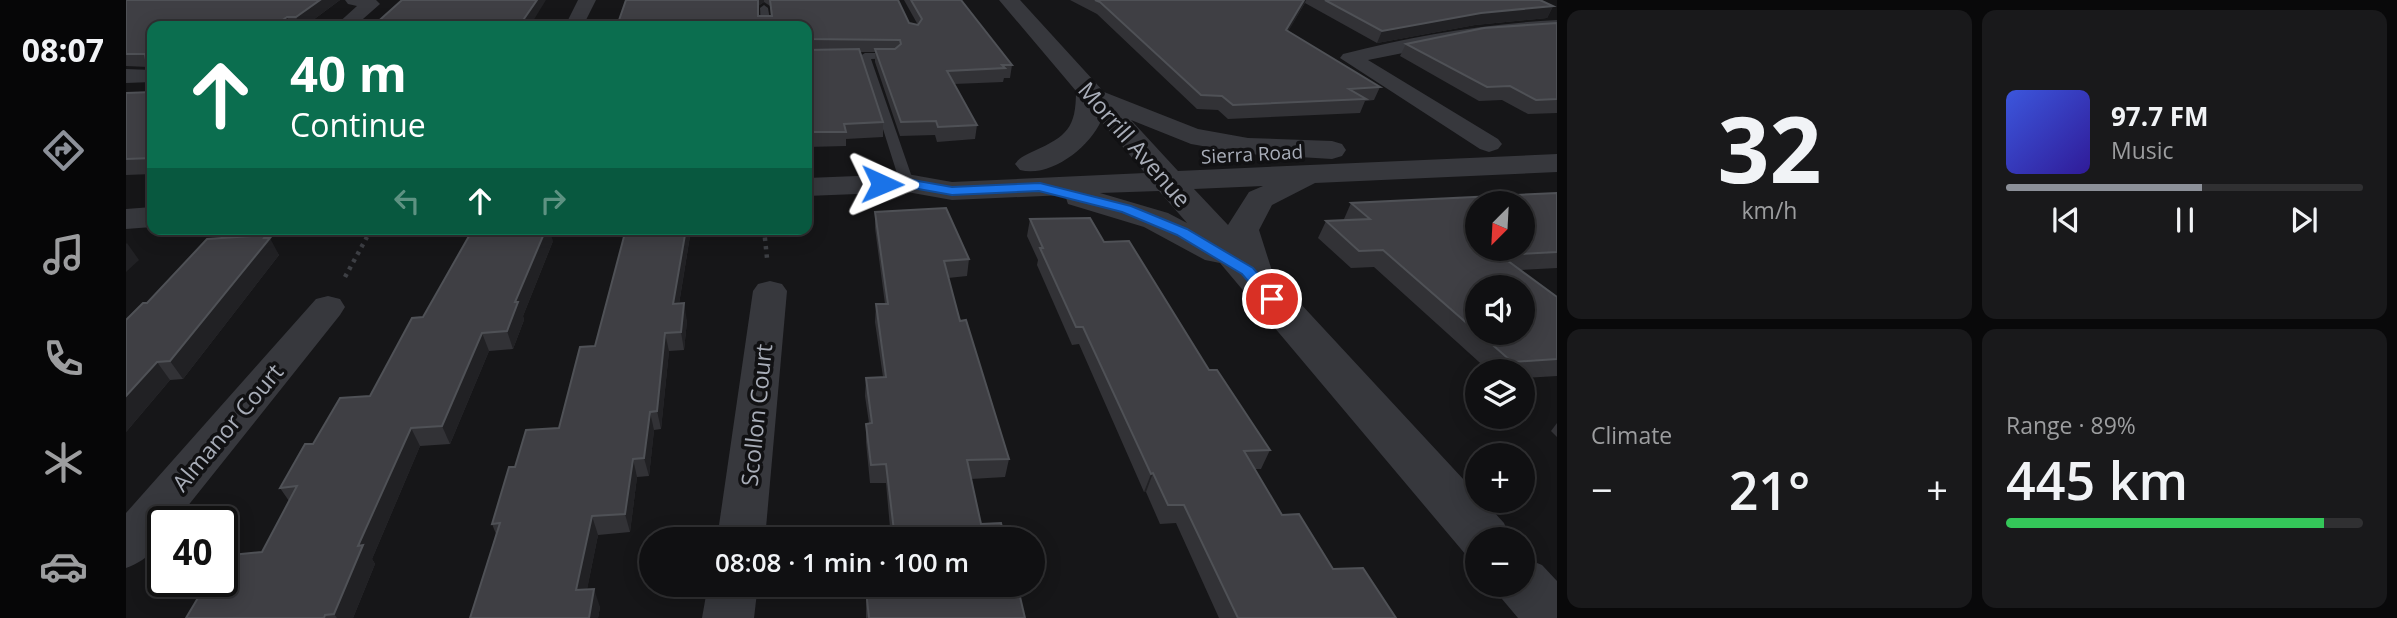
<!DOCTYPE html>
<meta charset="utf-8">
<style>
body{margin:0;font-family:"Open Sans",sans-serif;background:#19191b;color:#f1f3f6;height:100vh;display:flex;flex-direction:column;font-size:26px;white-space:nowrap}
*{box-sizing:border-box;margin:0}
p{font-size:23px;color:#9c9d9f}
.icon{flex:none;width:38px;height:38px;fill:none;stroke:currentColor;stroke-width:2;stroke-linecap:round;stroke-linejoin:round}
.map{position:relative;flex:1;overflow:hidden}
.panel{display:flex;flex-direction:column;gap:10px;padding:10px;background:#09090a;width:840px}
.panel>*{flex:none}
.top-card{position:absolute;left:21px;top:21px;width:665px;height:214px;border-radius:14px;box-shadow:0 4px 18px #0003,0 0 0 2px #303032;background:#0b6e4f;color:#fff;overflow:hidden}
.needle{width:46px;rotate:204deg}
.buttons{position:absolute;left:1339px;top:191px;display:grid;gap:14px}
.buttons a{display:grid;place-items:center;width:70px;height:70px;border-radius:50%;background:#101012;box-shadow:0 4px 18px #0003,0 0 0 2px #303032;font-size:35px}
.speed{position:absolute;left:21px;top:506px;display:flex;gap:14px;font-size:35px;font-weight:700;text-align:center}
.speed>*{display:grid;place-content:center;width:91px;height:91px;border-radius:50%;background:#101012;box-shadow:0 4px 18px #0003,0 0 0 2px #303032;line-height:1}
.speed .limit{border:4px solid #111;border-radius:10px;background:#fff;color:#111}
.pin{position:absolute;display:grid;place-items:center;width:60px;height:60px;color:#fff;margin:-30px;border:4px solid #fff;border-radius:50%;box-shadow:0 2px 7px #0007}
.me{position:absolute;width:77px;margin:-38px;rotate:91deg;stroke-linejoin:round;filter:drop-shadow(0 0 5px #0008)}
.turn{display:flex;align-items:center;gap:24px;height:147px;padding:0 28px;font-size:32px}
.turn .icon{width:91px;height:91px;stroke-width:2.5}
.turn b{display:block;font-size:49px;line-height:60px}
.lanes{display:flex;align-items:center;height:66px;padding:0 28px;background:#0003;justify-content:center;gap:35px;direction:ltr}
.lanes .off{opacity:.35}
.big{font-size:52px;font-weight:600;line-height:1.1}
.panel .card{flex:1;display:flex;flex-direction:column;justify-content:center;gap:10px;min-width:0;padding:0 24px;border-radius:14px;background:#19191b}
.panel .dial{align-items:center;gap:0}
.dial b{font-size:91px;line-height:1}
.song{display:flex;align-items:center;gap:21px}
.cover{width:84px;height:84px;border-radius:10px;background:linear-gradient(135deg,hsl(230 70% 55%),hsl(250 70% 35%))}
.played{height:7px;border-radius:4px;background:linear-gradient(90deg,#8c9099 55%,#303032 55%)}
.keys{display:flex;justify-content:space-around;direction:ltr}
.heat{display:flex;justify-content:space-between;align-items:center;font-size:38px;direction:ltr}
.charge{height:10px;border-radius:5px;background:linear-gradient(90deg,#34c759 89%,#303032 0)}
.panel .tiles{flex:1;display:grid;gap:10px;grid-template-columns:repeat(2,1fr)}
.trip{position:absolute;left:513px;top:527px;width:406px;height:70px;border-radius:35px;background:#101012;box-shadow:0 4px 18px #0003,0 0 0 2px #303032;font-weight:600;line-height:70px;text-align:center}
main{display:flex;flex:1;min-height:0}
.tabs{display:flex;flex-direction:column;width:126px;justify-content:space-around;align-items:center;background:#060607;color:#9c9d9f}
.tabs .icon{width:49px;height:49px}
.tabs .current{color:#8c9099}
.tabs b{font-size:32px;color:#f1f3f6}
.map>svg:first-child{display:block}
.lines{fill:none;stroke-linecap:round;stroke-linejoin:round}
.path{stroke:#3d3f44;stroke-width:4.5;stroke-dasharray:3.5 5;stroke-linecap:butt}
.service{fill:#37383d;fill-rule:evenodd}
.minor{fill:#37383d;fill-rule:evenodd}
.tertiary{fill:#37383d;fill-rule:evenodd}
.wall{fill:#323236;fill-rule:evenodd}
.shaded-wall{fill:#212124}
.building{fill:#3f3f44;stroke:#4f5156;stroke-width:2;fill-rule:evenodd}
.route{fill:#1a73e8;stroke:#114b97;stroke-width:2}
.labels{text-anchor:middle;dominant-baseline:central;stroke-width:7;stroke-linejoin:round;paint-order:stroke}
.far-street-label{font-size:19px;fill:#a8adb8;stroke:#111113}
.street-label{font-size:23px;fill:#a8adb8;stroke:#111113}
</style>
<main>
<nav class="tabs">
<b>08:07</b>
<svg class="icon current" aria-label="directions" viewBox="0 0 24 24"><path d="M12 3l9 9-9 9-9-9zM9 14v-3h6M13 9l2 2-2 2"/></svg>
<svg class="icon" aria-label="music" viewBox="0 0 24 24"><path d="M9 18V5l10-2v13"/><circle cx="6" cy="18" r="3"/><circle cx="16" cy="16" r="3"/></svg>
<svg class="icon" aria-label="phone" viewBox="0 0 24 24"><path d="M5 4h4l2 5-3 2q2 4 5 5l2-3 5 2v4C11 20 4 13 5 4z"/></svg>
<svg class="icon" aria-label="climate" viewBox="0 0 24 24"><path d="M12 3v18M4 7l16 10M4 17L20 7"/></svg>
<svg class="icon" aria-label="car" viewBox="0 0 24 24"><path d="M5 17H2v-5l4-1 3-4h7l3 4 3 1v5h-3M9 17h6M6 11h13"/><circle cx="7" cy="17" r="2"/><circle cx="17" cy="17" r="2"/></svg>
</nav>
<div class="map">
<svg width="1431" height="618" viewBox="0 0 1431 618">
<rect width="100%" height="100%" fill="#161618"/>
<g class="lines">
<!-- path -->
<g class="path">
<path d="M638,229L641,258"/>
<path d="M219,277L241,237"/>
</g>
<!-- service -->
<g class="service">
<path d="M638,5L642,8L645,26H635L634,8Z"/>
<path d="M767,53L772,56L771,58L745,59L788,183L781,187L774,183L734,56L739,53Z"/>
</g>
<!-- minor -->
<g class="minor">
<path d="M219,0H250L254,4L229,26H209L231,6L222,4Z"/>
<path d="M452,0H470L457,26H439Z"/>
<path d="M1431,20V32L1352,38L1242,60L1372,139L1376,144L1372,149L1363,152L1354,149L1214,58L1217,54C1287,36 1358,24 1431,20Z"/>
<path d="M0,69L26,70V82L0,83Z"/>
<path d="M644,281L656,284L661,291L639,539H591L627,291L632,284Z"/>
<path d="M202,296L214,299L219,307L214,315L49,522H37C37,545 22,560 0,568V513L190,299Z"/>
<path d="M582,584H632L628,618H576Z"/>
</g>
<!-- tertiary -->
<g class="tertiary">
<path d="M873,0H894L978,92L1072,129L1122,138L1206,141L1216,144L1220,150L1216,156L1206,159L1122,154L1065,144L1005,120L1052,171L1431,154V172L1189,183L1146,205L1133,230L1147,274L1351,494V500H1357L1378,523L1385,539H1351V559L1340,555L1094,263L1079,260L1018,227L942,204L939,195L826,200L781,192L681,196V178L781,174L826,182L1019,173L975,121C963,148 924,178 894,170L889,164C894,157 900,155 908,151C941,136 950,128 950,91ZM1137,186L1123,192L1102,225L1068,189ZM1033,191L1061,223L1042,213L974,193Z"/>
<path d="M26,207V227L0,229V209Z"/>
<path d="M1396,557L1416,565L1431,581V618H1392L1376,599L1369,584H1396Z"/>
</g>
</g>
<!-- wall -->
<g class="wall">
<path d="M0,0H214L179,26H26V75L22,67L0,66Z"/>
<path d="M500,0H772L783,23L792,25L778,0H835L886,65L884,78H878L877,82L828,84L851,125L849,139L811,142L809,135L774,136L749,62V52H734L757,122V137L720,139V146L681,147V26ZM638,2L644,6L645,16H633L632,6Z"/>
<path d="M944,0H1414L1427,6L1421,18L1349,25L1251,43L1179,3L1162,31L1254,87L1248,100L1239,101L1234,113L1102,119L1092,110L1071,109L971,14Z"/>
<path d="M1431,23V113L1402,114L1376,100L1353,101L1274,56L1280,44Z"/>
<path d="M26,92V174L0,175V93Z"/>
<path d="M1431,193V268L1395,270L1431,297V376L1396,378V371H1363L1248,267L1225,268L1192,238L1200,221L1218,220V219L1225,203ZM1351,287L1396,332H1351Z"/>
<path d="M749,212L843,259L841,276L822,278L834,321L883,459L879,477L845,479L855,524L879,539H765L760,483H744L740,442V424L743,423L739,396L740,378L757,377L749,322L750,304H759L749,228Z"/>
<path d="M904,219L978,242L1083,370L1144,450L1135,469H1128L1156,515L1207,569L1270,618H1093L1050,523L1034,524L1020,492H1018L953,344L946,345L911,265L912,260L901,236Z"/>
<path d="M500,229H563L564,236L553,304L561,321L558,350L543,351L535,429L528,430L523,476L511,477L504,532L472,535L461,589L474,607L472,618H344L370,534L366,524L389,467L433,428L469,346Z"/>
<path d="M141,238L153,255L57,379L44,380L0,432L21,303Z"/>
<path d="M427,241L397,316L398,320L387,349L363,351L324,444L294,446L246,559L249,564L227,618H60L136,552L163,501L154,488L187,444L244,396L297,317Z"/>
<path d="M1431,423V437L1425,431Z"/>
<path d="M770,584H891L899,618H740V590L771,588Z"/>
</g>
<!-- shaded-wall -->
<g class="shaded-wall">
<path d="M194,0H214L179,26H174L170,17Z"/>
<path d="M411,0H420L404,26H393Z"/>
<path d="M632,0H638V2L632,6Z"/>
<path d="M1178,0H1180L1179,3L1156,42L1160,30Z"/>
<path d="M1427,6L1421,18L1349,25L1251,43L1256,31L1355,13Z"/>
<path d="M161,17L165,26H148Z"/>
<path d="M420,229H423L427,241L397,316L398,320L387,349L381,331L389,302Z"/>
<path d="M560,229H563L564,236L550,322L547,304Z"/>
<path d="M140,235L143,240L144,238L153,255L57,379L44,361Z"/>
<path d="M1,243L13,260L0,272V244Z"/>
<path d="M558,303L561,321L558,350L555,332Z"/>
<path d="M356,333L363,351L324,444L316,426Z"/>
<path d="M539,333L543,351L535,429L531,411Z"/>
<path d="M31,362L44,380L0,432V396Z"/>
<path d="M524,412L528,430L523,476L518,458Z"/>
<path d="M285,428L294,446L246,559L249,564L227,618H211L208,614L232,546Z"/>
<path d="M507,459L511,477L504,532L499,514Z"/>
<path d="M1027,473L1020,492H1018L1025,474Z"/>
<path d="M466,516L472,535L457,609L450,590Z"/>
<path d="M468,589L474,607L472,618H463Z"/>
</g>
<!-- building -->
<g class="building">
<path d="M0,0H194L170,17H161L148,26H26V67L21,66L19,54H0Z"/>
<path d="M276,0H411L393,26H247Z"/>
<path d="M500,0H632V16H646L644,0H772L783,23L792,25L796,19L785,0H835L886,65H876L879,68L821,71L851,125L812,127L810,121L775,122L749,49H769L775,44L774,40L681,39V26H491Z"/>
<path d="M969,0H1178L1160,30L1254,87L1223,89L1240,99L1107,105L1096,96L1075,95L974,2Z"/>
<path d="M1199,0H1414L1427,6L1355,13L1256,31Z"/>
<path d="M1431,23V99L1410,100L1384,86L1361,87L1280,44L1358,28Z"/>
<path d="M733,49L757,122L718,124L720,132H681V50Z"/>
<path d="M26,92V158L0,159V93Z"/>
<path d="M1431,193V252L1374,255L1431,297V359L1386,362L1352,332H1396V287H1351V332L1257,250L1233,251L1200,221L1244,219L1225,203ZM1351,203H1396V248H1351Z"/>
<path d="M820,208L843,259L818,261L834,321L840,320L883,459L841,460L855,524L875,523L879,539H769L760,464L745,465L740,424L746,423L740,378L760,377L750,304H762L749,212Z"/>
<path d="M964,218L978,242L1003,241L1083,370H1091L1144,450L1118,451L1156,515L1173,514L1207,569L1237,568L1270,618H1112L1058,505H1042L1027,473L1025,474L957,327H950L914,248H917L904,219Z"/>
<path d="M347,229H420L389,302H392L381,331L356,333L316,426L285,428L232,546L237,545L208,614L199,615L198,618H60L82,581H96V556L136,552L171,486L154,488L179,444H187L214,398L244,396L286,318L297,317Z"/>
<path d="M500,229H560L547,304L558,303L555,332L539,333L531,411L524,412L518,458L507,459L499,514L466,516L450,590L468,589L463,618H344L374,523L366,524L383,467H389L400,430L433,428L454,347L469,346Z"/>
<path d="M140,235L138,238H144L44,361L31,362L0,396V320L17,303H21L81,239Z"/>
<path d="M774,584H891L899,618H743L740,590L774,588Z"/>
</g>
<!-- route -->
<path class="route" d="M781,179L826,187L914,183L1005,206L1061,229L1127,268L1154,299L1146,304L1140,302L1116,274L1051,235L996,212L913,191L826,195L781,187L756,188L750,184L756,180Z"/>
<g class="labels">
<!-- far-street labels -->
<g class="far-street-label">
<text transform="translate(1126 154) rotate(-3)">Sierra Road</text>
</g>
<!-- street labels -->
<g class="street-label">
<text transform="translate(1009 144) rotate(49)">Morrill Avenue</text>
<text transform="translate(630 415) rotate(-84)">Scollon Court</text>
<text transform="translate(101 427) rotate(-50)">Almanor Court</text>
</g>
</g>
</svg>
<div class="buttons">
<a><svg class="needle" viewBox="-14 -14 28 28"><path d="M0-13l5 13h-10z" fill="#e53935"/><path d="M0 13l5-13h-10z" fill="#9c9d9f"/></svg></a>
<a><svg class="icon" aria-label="sound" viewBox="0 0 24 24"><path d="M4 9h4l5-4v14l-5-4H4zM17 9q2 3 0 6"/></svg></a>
<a><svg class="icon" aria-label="layers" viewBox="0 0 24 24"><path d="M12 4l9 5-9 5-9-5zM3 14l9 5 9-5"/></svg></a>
<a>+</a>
<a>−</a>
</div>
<div class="speed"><div class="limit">40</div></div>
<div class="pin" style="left:1146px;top:299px;background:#d93025"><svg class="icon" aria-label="arrive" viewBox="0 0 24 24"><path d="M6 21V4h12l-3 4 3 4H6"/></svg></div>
<svg class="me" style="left:756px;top:184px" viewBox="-20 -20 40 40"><path d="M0-17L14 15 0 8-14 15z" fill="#1a73e8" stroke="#fff" stroke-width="4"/></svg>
<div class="trip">08:08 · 1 min · 100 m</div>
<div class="top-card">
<div class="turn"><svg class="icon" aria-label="ahead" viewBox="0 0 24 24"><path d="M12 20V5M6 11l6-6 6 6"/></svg><div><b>40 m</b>Continue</div></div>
<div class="lanes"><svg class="icon off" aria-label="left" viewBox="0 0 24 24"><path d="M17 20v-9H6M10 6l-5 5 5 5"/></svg><svg class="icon" aria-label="ahead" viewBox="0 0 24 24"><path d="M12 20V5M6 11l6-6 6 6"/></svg><svg class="icon off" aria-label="right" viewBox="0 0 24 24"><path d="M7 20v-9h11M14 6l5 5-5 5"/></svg></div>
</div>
</div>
<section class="panel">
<div class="tiles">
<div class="card dial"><b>32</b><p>km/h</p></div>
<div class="card">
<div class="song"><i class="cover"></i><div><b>97.7 FM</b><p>Music</p></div></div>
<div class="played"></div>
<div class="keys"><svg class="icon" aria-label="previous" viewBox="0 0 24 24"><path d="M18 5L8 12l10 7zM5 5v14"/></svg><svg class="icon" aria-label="pause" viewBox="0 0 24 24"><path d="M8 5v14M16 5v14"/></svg><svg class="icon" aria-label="next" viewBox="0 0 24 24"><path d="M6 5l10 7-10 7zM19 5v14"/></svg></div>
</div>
<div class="card"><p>Climate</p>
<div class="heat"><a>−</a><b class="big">21°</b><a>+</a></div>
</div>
<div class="card"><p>Range · 89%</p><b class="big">445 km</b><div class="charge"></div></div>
</div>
</section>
</main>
